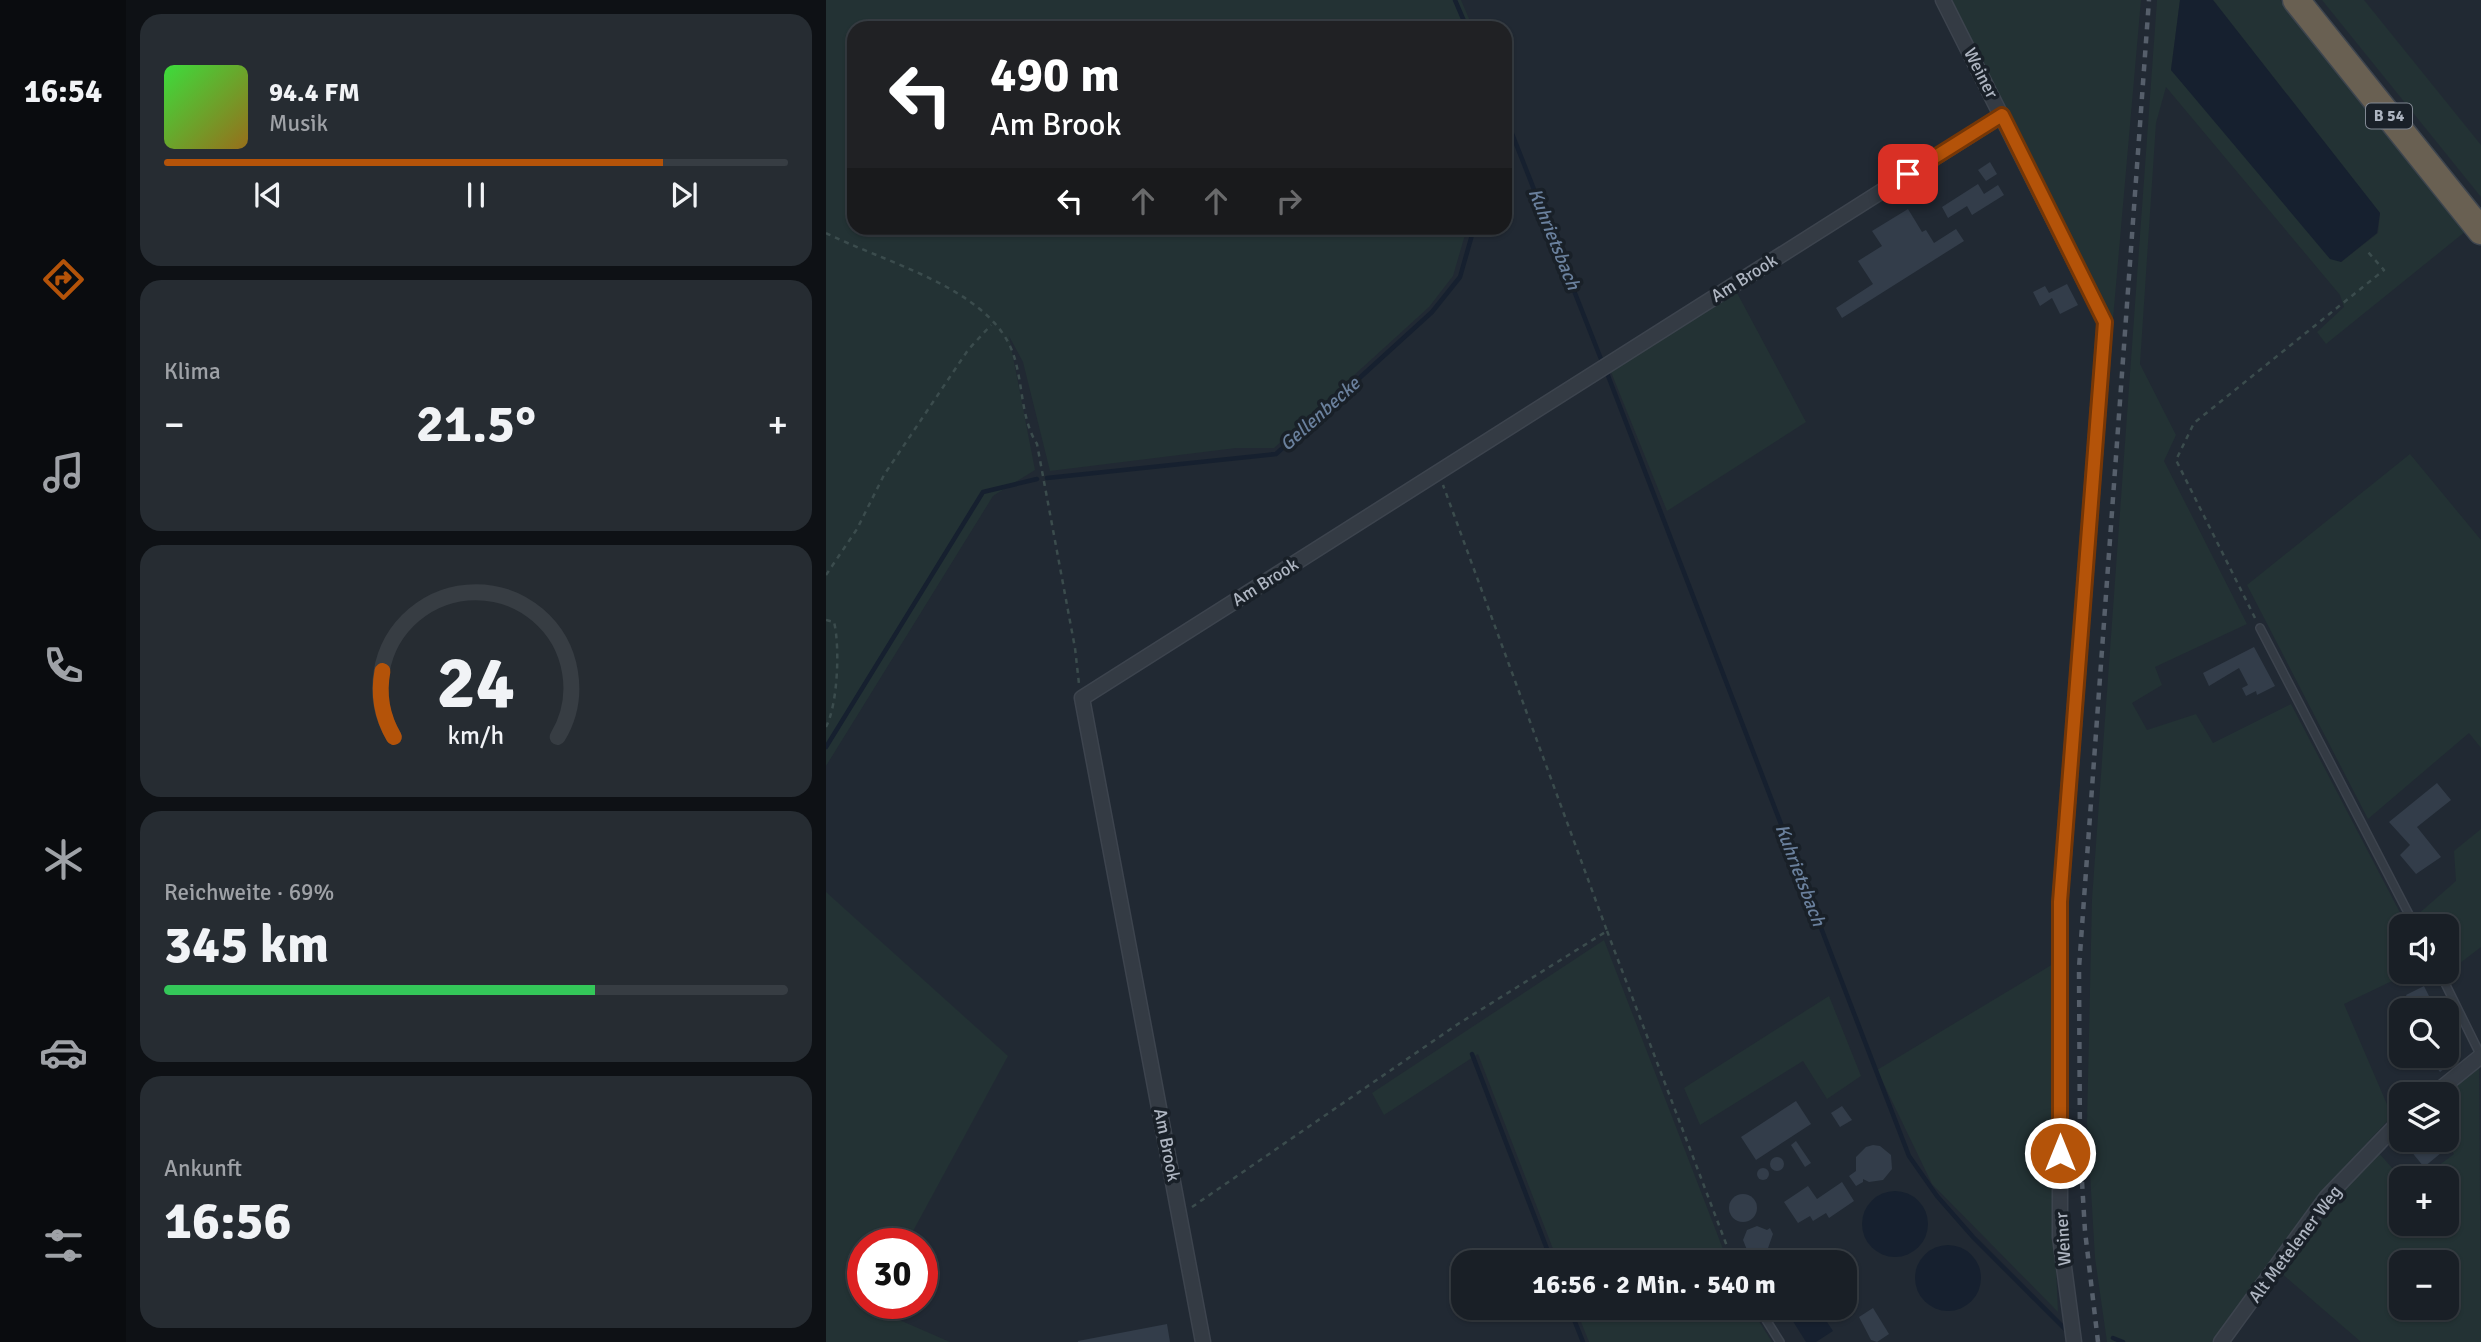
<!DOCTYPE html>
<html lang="de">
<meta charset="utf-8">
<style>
body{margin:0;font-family:Signika,sans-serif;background:#262c32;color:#f1f3f6;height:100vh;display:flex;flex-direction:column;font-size:26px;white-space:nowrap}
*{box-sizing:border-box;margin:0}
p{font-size:23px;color:#9fa2a7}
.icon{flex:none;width:38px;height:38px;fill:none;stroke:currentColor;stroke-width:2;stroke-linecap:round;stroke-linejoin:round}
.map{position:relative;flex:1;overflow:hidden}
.drawer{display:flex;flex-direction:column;gap:14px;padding:14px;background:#0e1115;width:700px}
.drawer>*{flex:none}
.hud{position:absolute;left:21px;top:21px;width:665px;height:214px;border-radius:21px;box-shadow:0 2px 5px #0004,0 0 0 2px #373d43;background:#202124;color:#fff;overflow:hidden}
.buttons{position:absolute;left:1563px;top:914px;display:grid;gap:14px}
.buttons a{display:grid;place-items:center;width:70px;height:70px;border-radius:14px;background:#191f26;box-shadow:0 2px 5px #0004,0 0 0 2px #373d43;font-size:35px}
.speed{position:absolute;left:21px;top:1228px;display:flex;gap:14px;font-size:35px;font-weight:700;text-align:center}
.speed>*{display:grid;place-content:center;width:91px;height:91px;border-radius:50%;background:#191f26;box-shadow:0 2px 5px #0004,0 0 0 2px #373d43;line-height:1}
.speed .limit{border:10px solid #d22;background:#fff;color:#111}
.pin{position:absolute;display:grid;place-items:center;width:60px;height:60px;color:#fff;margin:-30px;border-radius:14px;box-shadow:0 4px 10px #0006}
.me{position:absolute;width:77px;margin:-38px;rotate:0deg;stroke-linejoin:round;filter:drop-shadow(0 0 5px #0008)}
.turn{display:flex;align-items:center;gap:24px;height:147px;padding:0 28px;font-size:32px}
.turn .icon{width:91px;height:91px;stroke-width:2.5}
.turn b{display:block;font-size:49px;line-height:60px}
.lanes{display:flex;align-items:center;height:66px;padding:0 28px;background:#0003;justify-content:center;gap:35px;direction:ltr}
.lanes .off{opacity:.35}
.big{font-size:52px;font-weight:700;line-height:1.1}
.drawer .tile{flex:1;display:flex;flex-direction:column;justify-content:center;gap:10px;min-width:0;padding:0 24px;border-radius:21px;background:#262c32}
.drawer .dial{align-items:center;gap:0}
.dial svg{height:182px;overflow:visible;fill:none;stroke:#373d43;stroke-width:7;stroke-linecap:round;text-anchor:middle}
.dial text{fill:#f1f3f6;stroke:none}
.song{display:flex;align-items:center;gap:21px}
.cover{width:84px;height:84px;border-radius:10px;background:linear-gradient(135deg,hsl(120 70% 55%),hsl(40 70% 35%))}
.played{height:7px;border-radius:4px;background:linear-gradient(90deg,#b45309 80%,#373d43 80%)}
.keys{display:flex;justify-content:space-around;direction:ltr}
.heat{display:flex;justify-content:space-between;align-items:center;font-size:38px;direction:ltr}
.charge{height:10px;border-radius:5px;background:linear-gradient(90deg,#34c759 69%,#373d43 0)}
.trip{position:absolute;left:625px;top:1250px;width:406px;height:70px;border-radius:21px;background:#191f26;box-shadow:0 2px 5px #0004,0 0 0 2px #373d43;font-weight:700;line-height:70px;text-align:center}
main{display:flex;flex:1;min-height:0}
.dock{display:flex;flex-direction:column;width:126px;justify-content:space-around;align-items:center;background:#0a0c0f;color:#9fa2a7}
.dock .icon{width:49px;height:49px}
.dock .on{color:#b45309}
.dock b{font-size:32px;color:#f1f3f6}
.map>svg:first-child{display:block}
.green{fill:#233234;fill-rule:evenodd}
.water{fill:#16202f}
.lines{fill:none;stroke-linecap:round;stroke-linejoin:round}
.stream{stroke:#16202f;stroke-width:4.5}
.building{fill:#333d4a}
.lane-casing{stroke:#3d444e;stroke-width:10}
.street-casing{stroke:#3d444e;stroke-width:17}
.highway-casing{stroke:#3e454e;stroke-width:29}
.path{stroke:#3b4c4d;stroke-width:2.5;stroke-dasharray:5 5;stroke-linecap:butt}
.lane{stroke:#343b44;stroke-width:7}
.street{stroke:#343b44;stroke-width:14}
.highway{stroke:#696052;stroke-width:26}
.rail{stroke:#565f6b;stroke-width:4.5;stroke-dasharray:7 7;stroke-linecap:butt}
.route-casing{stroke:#753606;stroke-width:18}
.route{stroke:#b45309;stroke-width:12}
.labels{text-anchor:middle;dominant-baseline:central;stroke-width:7;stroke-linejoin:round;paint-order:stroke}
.shield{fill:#192028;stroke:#818893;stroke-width:2}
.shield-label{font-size:16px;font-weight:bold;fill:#aeb5c1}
.street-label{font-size:18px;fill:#aeb5c1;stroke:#192028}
.water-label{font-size:19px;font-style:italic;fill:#6a809d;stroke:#192028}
</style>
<main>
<nav class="dock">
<b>16:54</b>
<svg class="icon on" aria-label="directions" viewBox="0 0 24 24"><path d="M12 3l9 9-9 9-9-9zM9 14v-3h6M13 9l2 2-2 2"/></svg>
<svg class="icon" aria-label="music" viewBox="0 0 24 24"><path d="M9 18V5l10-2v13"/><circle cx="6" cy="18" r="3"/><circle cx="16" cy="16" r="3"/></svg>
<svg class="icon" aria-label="phone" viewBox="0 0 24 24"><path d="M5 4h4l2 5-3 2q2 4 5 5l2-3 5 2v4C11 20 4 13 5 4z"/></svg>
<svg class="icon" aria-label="climate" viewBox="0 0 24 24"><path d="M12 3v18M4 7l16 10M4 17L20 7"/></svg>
<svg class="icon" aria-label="car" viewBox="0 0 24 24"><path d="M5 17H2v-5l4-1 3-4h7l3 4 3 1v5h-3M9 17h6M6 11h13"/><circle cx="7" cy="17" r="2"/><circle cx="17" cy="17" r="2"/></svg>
<svg class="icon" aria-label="filters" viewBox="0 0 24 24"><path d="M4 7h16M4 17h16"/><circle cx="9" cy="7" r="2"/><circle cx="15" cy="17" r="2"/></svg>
</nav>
<section class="drawer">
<div class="tile">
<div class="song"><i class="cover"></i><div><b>94.4 FM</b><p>Musik</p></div></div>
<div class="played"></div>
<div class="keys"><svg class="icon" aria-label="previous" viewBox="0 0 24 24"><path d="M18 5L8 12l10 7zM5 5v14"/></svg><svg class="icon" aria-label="pause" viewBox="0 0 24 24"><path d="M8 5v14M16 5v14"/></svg><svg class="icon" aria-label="next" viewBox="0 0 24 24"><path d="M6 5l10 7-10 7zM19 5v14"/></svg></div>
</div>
<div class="tile"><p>Klima</p>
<div class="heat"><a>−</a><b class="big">21.5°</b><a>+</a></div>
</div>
<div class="tile dial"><svg viewBox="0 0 100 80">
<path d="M14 69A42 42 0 1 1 86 69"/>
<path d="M14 69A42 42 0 0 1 9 40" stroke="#b45309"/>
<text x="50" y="56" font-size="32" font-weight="700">24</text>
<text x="50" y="72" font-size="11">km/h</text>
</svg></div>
<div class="tile"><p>Reichweite · 69%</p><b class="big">345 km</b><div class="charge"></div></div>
<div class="tile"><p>Ankunft</p><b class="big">16:56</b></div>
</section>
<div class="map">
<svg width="1655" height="1342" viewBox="0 0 1655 1342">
<rect width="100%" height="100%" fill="#212933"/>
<!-- green -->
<g class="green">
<path d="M0,0H635L647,28H28V228H641L627,276L603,307L448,448H410L224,471L197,362L183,336L209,470L167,496L0,766Z"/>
<path d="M1124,0H1315L1287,319Z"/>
<path d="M1331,0H1354L1345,70L1515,262L1552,233L1554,213L1387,0H1454L1640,231L1500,344L1491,332L1518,307L1514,295L1340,87L1330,123L1314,364L1350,435L1338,461L1421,624L1329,667L1336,685L1306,703L1321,730L1370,714L1387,743L1465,704L1581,926H1575V971H1587L1518,1004L1566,1116L1490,1198L1388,1342H1281L1269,1258L1261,1123L1266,899Z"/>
<path d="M1496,0H1538L1655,145V197Z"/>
<path d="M910,291L980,422L841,511L785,372Z"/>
<path d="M1584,454L1655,540V748L1643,733L1542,819L1421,585Z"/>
<path d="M1655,829V947L1621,973L1620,926H1595L1590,916L1630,881L1628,851Z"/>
<path d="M0,892L182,1056L80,1244H37V1304H48L46,1308L124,1342H0Z"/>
<path d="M778,940L788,966L902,1262H732L652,1054L558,1115L546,1093Z"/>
<path d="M1227,964L1228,1223L1232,1312L1106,1184L1051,1070Z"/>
<path d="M1003,996L1035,1076L1001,1099L977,1061L874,1125L858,1088Z"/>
<path d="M1653,1067L1655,1342H1535L1454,1272L1504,1202L1552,1152L1575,1178V1223H1620V1178H1596L1628,1154L1619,1139L1618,1094ZM1575,1262H1620V1307H1575Z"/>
<path d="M749,1307H924L946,1342H763Z"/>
</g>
<!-- water -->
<g class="water">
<path d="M1354,0H1387L1554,213L1551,233L1515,262L1504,259L1345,70Z"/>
<circle cx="1069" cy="1224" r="33"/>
<circle cx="1122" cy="1278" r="33"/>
<path d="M958,1307H991L1007,1331L990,1342H980Z"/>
</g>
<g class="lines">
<!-- stream -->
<g class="stream">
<path d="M629,0L641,28"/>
<path d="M679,116L775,359"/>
<path d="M781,373L1083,1156L1111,1196L1147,1237L1241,1331"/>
<path d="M221,478L450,454L606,312L634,277L648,228"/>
<path d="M0,747L157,492L211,479"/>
<path d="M646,1054L726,1262"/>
<path d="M743,1307L757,1342"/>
<path d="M1287,1338L1297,1342"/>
</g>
</g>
<!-- building -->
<g class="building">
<path d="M1164,162L1171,174L1160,181L1152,170Z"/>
<path d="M1152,184L1158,194L1172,185L1178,195L1146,215L1141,206L1122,218L1116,207Z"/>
<path d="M1082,209L1096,232L1100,230L1108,243L1130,229L1138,241L1016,318L1010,308L1047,284L1032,261L1056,246L1046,231Z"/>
<path d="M1241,284L1252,305L1234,314L1226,298L1214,306L1207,292L1219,286L1223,293Z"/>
<path d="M1428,647L1449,686L1431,695L1430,691L1420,696L1416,688L1422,685L1413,668L1383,686L1377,673Z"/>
<path d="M1611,783L1625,800L1591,827L1615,857L1590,874L1574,855L1584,845L1563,822Z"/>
<path d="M1598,986L1605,1000L1587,1009L1580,995Z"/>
<path d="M1620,1032L1623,1040L1635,1056L1614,1072L1601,1055H1620Z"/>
<path d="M970,1101L985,1124L930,1160L915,1137Z"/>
<path d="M1016,1106L1026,1120L1014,1127L1005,1113Z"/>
<path d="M1597,1139H1604L1615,1153L1598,1167L1584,1150Z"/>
<path d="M970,1141L985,1163L979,1167L965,1145Z"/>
<path d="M1047,1145L1054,1146L1065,1155L1066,1169L1057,1180L1043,1182L1037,1179V1182L1030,1186L1023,1176L1030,1171V1157L1040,1147Z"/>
<circle cx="951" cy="1164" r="7"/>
<circle cx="937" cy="1174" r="6"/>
<path d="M1016,1182L1028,1201L1003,1218L1000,1213L987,1221L984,1216L972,1223L958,1202L982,1186L991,1199Z"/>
<circle cx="917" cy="1208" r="14"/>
<path d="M931,1226L941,1230L944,1228L947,1234L941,1251L931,1254L921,1250L917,1240L921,1230Z"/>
<path d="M1047,1308L1063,1334L1051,1342L1045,1340L1033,1317Z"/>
<path d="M341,1324L344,1342H252V1341Z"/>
</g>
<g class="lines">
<!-- lane casing -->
<g class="lane-casing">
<g id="lane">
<path d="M1434,628L1589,926"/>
<path d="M1613,971L1655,1056"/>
<path d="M932,1307L954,1342"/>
</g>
</g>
<!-- street casing -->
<g class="street-casing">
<g id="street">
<path d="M1117,0L1279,322L1234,902V1237L1248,1342"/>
<path d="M1608,1094L1655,1056"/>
<path d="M377,1342L256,698L1176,115"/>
<path d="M1395,1342L1500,1198L1575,1120"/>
</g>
</g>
<!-- highway casing -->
<g class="highway-casing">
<path id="highway" d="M1470,0L1655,231"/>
</g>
<!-- path -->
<g class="path">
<path d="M0,233C55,261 156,286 184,346C198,376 193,416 211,444L249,648L253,684"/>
<path d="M0,575L31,529L58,475L142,350L165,325"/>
<path d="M1429,618L1350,460L1368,423L1558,270L1542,252"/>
<path d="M0,620L8,622C14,646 12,704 0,727"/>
<path d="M781,931L907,1262"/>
<path d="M366,1207L632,1024L781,931L617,485"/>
</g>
<!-- lane -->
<use href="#lane" class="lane"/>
<!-- street -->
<use href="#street" class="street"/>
<!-- highway -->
<use href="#highway" class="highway"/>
<!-- rail -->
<path class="rail" d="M1272,1342L1259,1231L1254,1149L1253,968L1323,0"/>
</g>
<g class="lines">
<!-- route casing -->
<g class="route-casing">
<path id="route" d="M1082,174L1176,115L1279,322L1234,902V1153"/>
</g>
<!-- route -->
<use href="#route" class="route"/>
</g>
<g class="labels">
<!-- shield labels -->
<rect class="shield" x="1540" y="103.5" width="46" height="25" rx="5"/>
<g class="shield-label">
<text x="1563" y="116">B 54</text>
</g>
<!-- street labels -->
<g class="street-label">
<text transform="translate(1155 73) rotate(63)">Weiner</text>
<text transform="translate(918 278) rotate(-32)">Am Brook</text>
<text transform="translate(439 582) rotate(-32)">Am Brook</text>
<text transform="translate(341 1145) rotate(79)">Am Brook</text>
<text transform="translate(1237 1239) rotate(-94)">Weiner</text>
<text transform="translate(1469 1244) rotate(-53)">Alt Metelener Weg</text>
</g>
<!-- water labels -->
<g class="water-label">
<text transform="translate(728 239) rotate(68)">Kuhrietsbach</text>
<text transform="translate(494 414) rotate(-42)">Gellenbecke</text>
<text transform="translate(974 875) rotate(69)">Kuhrietsbach</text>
</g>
</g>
</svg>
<div class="buttons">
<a><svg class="icon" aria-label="sound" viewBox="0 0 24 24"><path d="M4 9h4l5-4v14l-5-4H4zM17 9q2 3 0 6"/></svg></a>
<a><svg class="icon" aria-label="search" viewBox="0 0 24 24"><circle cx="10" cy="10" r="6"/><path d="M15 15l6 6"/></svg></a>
<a><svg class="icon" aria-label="layers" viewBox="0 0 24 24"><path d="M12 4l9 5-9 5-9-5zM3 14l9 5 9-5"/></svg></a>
<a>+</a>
<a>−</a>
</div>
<div class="speed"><div class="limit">30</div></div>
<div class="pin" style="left:1082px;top:174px;background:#d93025"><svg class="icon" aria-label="arrive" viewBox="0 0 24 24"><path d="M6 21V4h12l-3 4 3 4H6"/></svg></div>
<svg class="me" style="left:1234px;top:1153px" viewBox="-20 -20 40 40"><circle r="17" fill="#b45309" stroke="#fff" stroke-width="3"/><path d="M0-11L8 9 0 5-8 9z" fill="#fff"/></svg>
<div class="trip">16:56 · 2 Min. · 540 m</div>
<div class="hud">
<div class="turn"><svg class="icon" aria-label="left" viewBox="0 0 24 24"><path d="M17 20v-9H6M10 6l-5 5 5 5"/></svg><div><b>490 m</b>Am Brook</div></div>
<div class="lanes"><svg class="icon" aria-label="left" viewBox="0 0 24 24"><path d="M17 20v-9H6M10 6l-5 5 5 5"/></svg><svg class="icon off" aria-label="ahead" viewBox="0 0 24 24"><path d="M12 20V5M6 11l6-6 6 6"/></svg><svg class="icon off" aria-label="ahead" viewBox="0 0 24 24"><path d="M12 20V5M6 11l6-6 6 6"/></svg><svg class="icon off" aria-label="right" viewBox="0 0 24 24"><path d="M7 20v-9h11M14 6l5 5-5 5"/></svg></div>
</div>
</div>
</main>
